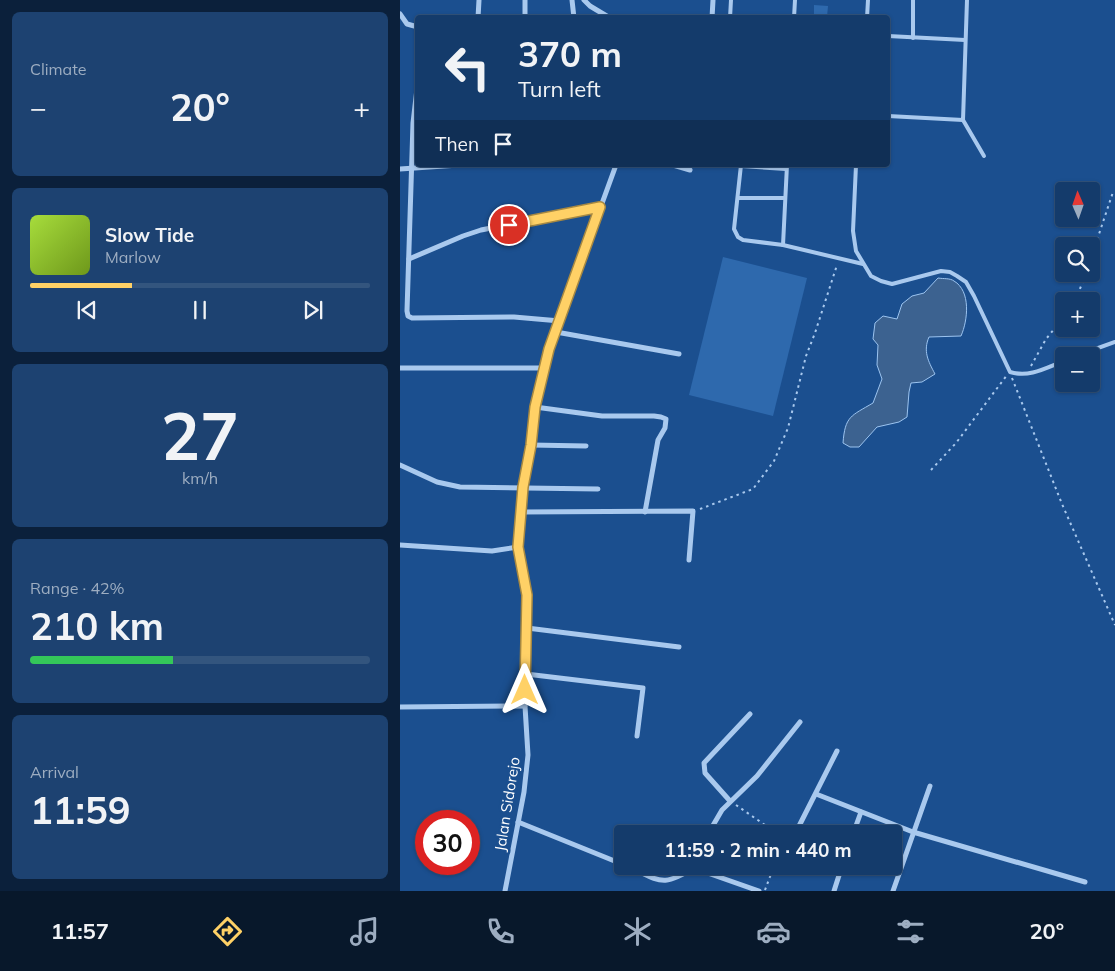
<!DOCTYPE html>
<meta charset="utf-8">
<style>
body{margin:0;font-family:Mulish,sans-serif;background:#1d4271;color:#f1f3f6;height:100vh;display:flex;flex-direction:column;font-size:19px;white-space:nowrap}
*{box-sizing:border-box;margin:0}
p{font-size:16px;color:#9dadc1}
.icon{flex:none;width:28px;height:28px;fill:none;stroke:currentColor;stroke-width:2;stroke-linecap:round;stroke-linejoin:round}
.map{position:relative;flex:1;overflow:hidden}
.side{display:flex;flex-direction:column;gap:12px;padding:12px;background:#0b203b;width:400px}
.side>*{flex:none}
.banner{position:absolute;left:15px;top:15px;width:475px;height:152px;border-radius:5px;box-shadow:0 1px 4px #0004,0 0 0 1px #33557e;background:#143b6b;color:#f1f3f6;overflow:hidden}
.needle{width:32px;rotate:358deg}
.fabs{position:absolute;left:655px;top:182px;display:grid;gap:10px}
.fabs a{display:grid;place-items:center;width:45px;height:45px;border-radius:5px;background:#143b6b;box-shadow:0 1px 4px #0004,0 0 0 1px #33557e;font-size:25px}
.speed{position:absolute;left:15px;top:810px;display:flex;gap:10px;font-size:25px;font-weight:700;text-align:center}
.speed>*{display:grid;place-content:center;width:65px;height:65px;border-radius:50%;background:#143b6b;box-shadow:0 1px 4px #0004,0 0 0 1px #33557e;line-height:1}
.speed .limit{border:8px solid #d22;background:#fff;color:#111}
.pin{position:absolute;display:grid;place-items:center;width:42px;height:42px;color:#fff;margin:-21px;border:2px solid #fff;border-radius:50%;box-shadow:0 1px 5px #0007}
.me{position:absolute;width:55px;margin:-28px;rotate:0deg;stroke-linejoin:round;filter:drop-shadow(0 0 4px #0008)}
.turn{display:flex;align-items:center;gap:18px;height:105px;padding:0 20px;font-size:22px}
.turn .icon{width:65px;height:65px;stroke-width:2.5}
.turn b{display:block;font-size:35px;line-height:42px}
.then{display:flex;align-items:center;height:48px;padding:0 20px;background:#0003;gap:10px;font-size:19px}
.big{font-size:38px;font-weight:700;line-height:1.1}
.side .tile{flex:1;display:flex;flex-direction:column;justify-content:center;gap:8px;min-width:0;padding:0 18px;border-radius:8px;background:#1d4271}
.side .dial{align-items:center;gap:0}
.dial b{font-size:65px;line-height:1}
.song{display:flex;align-items:center;gap:15px}
.cover{width:60px;height:60px;border-radius:8px;background:linear-gradient(135deg,hsl(80 70% 55%),hsl(80 70% 35%))}
.played{height:5px;border-radius:2px;background:linear-gradient(90deg,#ffd166 30%,#33557e 30%)}
.keys{display:flex;justify-content:space-around;direction:ltr}
.heat{display:flex;justify-content:space-between;align-items:center;font-size:28px;direction:ltr}
.charge{height:8px;border-radius:4px;background:linear-gradient(90deg,#34c759 42%,#33557e 0)}
.trip{position:absolute;left:214px;top:825px;width:288px;height:50px;border-radius:5px;background:#143b6b;box-shadow:0 1px 4px #0004,0 0 0 1px #33557e;font-weight:700;line-height:50px;text-align:center}
.tab-bar{display:flex;height:80px;justify-content:space-around;align-items:center;background:#08182b;color:#9dadc1}
.tab-bar .icon{width:35px;height:35px}
.tab-bar .active{color:#ffd166}
.tab-bar b{font-size:22px;color:#f1f3f6}
main{display:flex;flex:1;min-height:0}
.map>svg:first-child{display:block}
.green{fill:#2e69ad}
.water{fill:#3c6290;stroke:#9cc4f0}
.lines{fill:none;stroke-linecap:round;stroke-linejoin:round}
.path{stroke:#a9c9ee;stroke-width:2;stroke-dasharray:2.5 4;stroke-linecap:butt}
.service{stroke:#a9c9ee;stroke-width:4}
.minor{stroke:#a9c9ee;stroke-width:5}
.route-casing{stroke:#a68842;stroke-width:12}
.route{stroke:#ffd166;stroke-width:9}
.labels{text-anchor:middle;dominant-baseline:central;stroke-width:5;stroke-linejoin:round;paint-order:stroke}
.street-label{font-size:15px;fill:#fff;stroke:#1b4f8f}
</style>
<main>
<section class="side">
<div class="tile"><p>Climate</p>
<div class="heat"><a>−</a><b class="big">20°</b><a>+</a></div>
</div>
<div class="tile">
<div class="song"><i class="cover"></i><div><b>Slow Tide</b><p>Marlow</p></div></div>
<div class="played"></div>
<div class="keys"><svg class="icon" aria-label="previous" viewBox="0 0 24 24"><path d="M18 5L8 12l10 7zM5 5v14"/></svg><svg class="icon" aria-label="pause" viewBox="0 0 24 24"><path d="M8 5v14M16 5v14"/></svg><svg class="icon" aria-label="next" viewBox="0 0 24 24"><path d="M6 5l10 7-10 7zM19 5v14"/></svg></div>
</div>
<div class="tile dial"><b>27</b><p>km/h</p></div>
<div class="tile"><p>Range · 42%</p><b class="big">210 km</b><div class="charge"></div></div>
<div class="tile"><p>Arrival</p><b class="big">11:59</b></div>
</section>
<div class="map">
<svg width="715" height="891" viewBox="0 0 715 891">
<rect width="100%" height="100%" fill="#1b4f8f"/>
<!-- green -->
<g class="green">
<path d="M414,5L428,6L427,17H414Z"/>
<path d="M323,257L407,278L373,416L289,395Z"/>
</g>
<!-- water -->
<path class="water" d="M538,278C544,279 550,278 554,281C571,291 568,320 561,336L529,337C523,351 528,361 535,374L522,382L511,383L509,392L507,417L499,422L477,427L459,447H450L443,443C445,416 451,416 473,403L482,379L477,365L478,345L473,339L475,323L483,316L497,319L502,304L512,296L524,293Z"/>
<g class="lines">
<!-- path -->
<g class="path">
<path d="M691,258L713,192"/>
<path d="M675,301L686,274"/>
<path d="M631,366L646,339L664,317"/>
<path d="M612,378L662,504L715,625"/>
<path d="M531,470L556,443L607,375"/>
<path d="M300,509L353,489L374,461L388,428L406,356L415,333L437,265"/>
<path d="M336,805L378,834"/>
<path d="M365,890L374,866"/>
</g>
<!-- service -->
<g class="service">
<path d="M330,18L331,0"/>
<path d="M394,18L395,0"/>
<path d="M467,18L468,0"/>
<path d="M488,36L565,40"/>
<path d="M513,38V0"/>
<path d="M488,116L563,120L567,0"/>
<path d="M563,120L584,156"/>
<path d="M341,165L334,229L338,237L343,240L383,245L463,264"/>
<path d="M456,165L453,231L456,251L471,276L481,281L492,284L541,271L550,272L557,276L566,282L574,296L610,372C629,378 646,368 664,361"/>
<path d="M341,166L386,169"/>
<path d="M338,198H385"/>
<path d="M383,245L387,165"/>
<path d="M676,356L715,342"/>
</g>
<!-- minor -->
<g class="minor">
<path d="M172,0L174,18"/>
<path d="M184,0L190,6L210,18"/>
<path d="M0,14L7,24L18,27"/>
<path d="M78,18L79,0"/>
<path d="M125,18V0"/>
<path d="M312,18L313,0"/>
<path d="M18,80L13,123L7,311L8,316L12,318L114,317L160,321"/>
<path d="M273,165L290,170"/>
<path d="M0,169L59,165"/>
<path d="M9,259L63,236L81,230L200,207"/>
<path d="M156,332L279,354"/>
<path d="M0,368H144"/>
<path d="M135,407L202,416H254L261,417L266,419L265,428L258,440L245,512"/>
<path d="M131,445L186,446"/>
<path d="M0,465L37,482L60,487L198,489"/>
<path d="M121,512L293,511L289,560"/>
<path d="M0,545L92,551L118,547"/>
<path d="M127,628L279,647"/>
<path d="M126,674L243,688L237,736"/>
<path d="M0,707L125,706"/>
<path d="M416,794L513,832L685,882"/>
<path d="M330,801L305,773L304,763L350,714"/>
<path d="M118,822L222,864"/>
<path d="M308,834L322,810L357,776L400,722"/>
<path d="M395,834L437,751"/>
<path d="M453,834L461,812"/>
<path d="M227,866C262,882 262,888 297,866"/>
<path d="M297,866L302,871L359,891"/>
<path d="M105,891L124,792L128,755L125,706L127,595L118,547L123,487L131,445L135,407L149,349L216,165"/>
<path d="M434,891L442,866"/>
<path d="M493,891L530,786"/>
</g>
</g>
<g class="lines">
<!-- route casing -->
<g class="route-casing">
<path id="route" d="M109,225L200,207L149,349L135,407L131,445L123,487L118,547L127,595L125,690"/>
</g>
<!-- route -->
<use href="#route" class="route"/>
</g>
<g class="labels">
<!-- street labels -->
<g class="street-label">
<text transform="translate(107 804) rotate(-81)">Jalan Sidorejo</text>
</g>
</g>
</svg>
<div class="fabs">
<a><svg class="needle" viewBox="-14 -14 28 28"><path d="M0-13l5 13h-10z" fill="#e53935"/><path d="M0 13l5-13h-10z" fill="#9dadc1"/></svg></a>
<a><svg class="icon" aria-label="search" viewBox="0 0 24 24"><circle cx="10" cy="10" r="6"/><path d="M15 15l6 6"/></svg></a>
<a>+</a>
<a>−</a>
</div>
<div class="speed"><div class="limit">30</div></div>
<div class="pin" style="left:109px;top:225px;background:#d93025"><svg class="icon" aria-label="arrive" viewBox="0 0 24 24"><path d="M6 21V4h12l-3 4 3 4H6"/></svg></div>
<svg class="me" style="left:125px;top:690px" viewBox="-20 -20 40 40"><path d="M0-17L14 15 0 8-14 15z" fill="#ffd166" stroke="#fff" stroke-width="4"/></svg>
<div class="trip">11:59 · 2 min · 440 m</div>
<div class="banner">
<div class="turn"><svg class="icon" aria-label="left" viewBox="0 0 24 24"><path d="M17 20v-9H6M10 6l-5 5 5 5"/></svg><div><b>370 m</b>Turn left</div></div>
<div class="then">Then<svg class="icon" aria-label="arrive" viewBox="0 0 24 24"><path d="M6 21V4h12l-3 4 3 4H6"/></svg></div>
</div>
</div>
</main>
<nav class="tab-bar">
<b>11:57</b>
<svg class="icon active" aria-label="directions" viewBox="0 0 24 24"><path d="M12 3l9 9-9 9-9-9zM9 14v-3h6M13 9l2 2-2 2"/></svg>
<svg class="icon" aria-label="music" viewBox="0 0 24 24"><path d="M9 18V5l10-2v13"/><circle cx="6" cy="18" r="3"/><circle cx="16" cy="16" r="3"/></svg>
<svg class="icon" aria-label="phone" viewBox="0 0 24 24"><path d="M5 4h4l2 5-3 2q2 4 5 5l2-3 5 2v4C11 20 4 13 5 4z"/></svg>
<svg class="icon" aria-label="climate" viewBox="0 0 24 24"><path d="M12 3v18M4 7l16 10M4 17L20 7"/></svg>
<svg class="icon" aria-label="car" viewBox="0 0 24 24"><path d="M5 17H2v-5l4-1 3-4h7l3 4 3 1v5h-3M9 17h6M6 11h13"/><circle cx="7" cy="17" r="2"/><circle cx="17" cy="17" r="2"/></svg>
<svg class="icon" aria-label="filters" viewBox="0 0 24 24"><path d="M4 7h16M4 17h16"/><circle cx="9" cy="7" r="2"/><circle cx="15" cy="17" r="2"/></svg>
<b>20°</b>
</nav>
